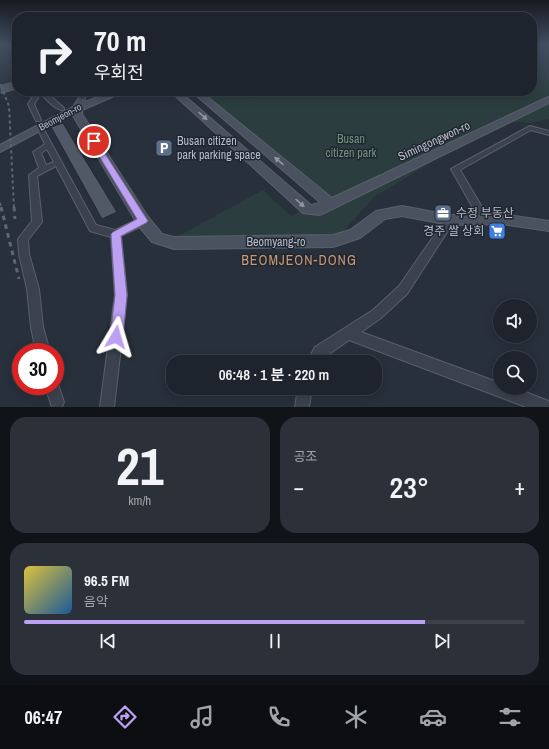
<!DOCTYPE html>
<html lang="ko">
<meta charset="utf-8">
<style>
body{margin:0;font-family:"Archivo Narrow","Noto Sans KR",sans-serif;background:#2b3039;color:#f1f3f6;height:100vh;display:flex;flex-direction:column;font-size:15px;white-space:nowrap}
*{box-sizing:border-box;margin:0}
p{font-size:13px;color:#a1a4aa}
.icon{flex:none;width:22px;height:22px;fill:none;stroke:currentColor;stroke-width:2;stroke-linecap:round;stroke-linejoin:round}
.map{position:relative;height:407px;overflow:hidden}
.sheet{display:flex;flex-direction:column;gap:10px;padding:10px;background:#101419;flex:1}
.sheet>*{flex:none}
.hud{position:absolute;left:12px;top:12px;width:525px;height:84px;border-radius:16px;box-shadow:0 2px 10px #0003,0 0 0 1px #3c4149;background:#1e242d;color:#f1f3f6;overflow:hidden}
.tools{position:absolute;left:493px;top:299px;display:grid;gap:8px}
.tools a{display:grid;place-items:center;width:44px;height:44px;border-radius:50%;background:#1e242d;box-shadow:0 2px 10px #0003,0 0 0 1px #3c4149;font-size:20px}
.speed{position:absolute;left:12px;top:343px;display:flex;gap:8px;font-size:20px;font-weight:700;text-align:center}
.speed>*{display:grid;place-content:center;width:52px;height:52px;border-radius:50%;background:#1e242d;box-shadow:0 2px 10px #0003,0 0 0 1px #3c4149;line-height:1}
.speed .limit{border:6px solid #d22;background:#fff;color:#111}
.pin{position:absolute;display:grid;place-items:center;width:34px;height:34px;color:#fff;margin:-17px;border:2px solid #fff;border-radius:50%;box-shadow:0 1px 4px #0007}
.me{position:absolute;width:44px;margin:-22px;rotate:7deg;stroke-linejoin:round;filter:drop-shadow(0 0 3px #0008)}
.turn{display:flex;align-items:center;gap:14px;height:84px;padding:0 16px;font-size:18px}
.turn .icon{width:52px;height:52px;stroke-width:2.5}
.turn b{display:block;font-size:28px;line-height:34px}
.big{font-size:30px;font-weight:600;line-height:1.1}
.sheet .card{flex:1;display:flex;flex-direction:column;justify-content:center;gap:6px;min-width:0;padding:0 14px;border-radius:16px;background:#2b3039}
.sheet .dial{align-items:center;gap:0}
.dial b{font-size:52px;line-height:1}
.song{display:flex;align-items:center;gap:12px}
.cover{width:48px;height:48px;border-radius:6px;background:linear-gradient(135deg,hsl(50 70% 55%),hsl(210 70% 35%))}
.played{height:4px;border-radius:2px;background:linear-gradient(90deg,#bca0f2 80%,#3c4149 80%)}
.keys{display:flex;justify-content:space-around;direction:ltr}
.heat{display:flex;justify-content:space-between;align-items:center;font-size:22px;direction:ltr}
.sheet .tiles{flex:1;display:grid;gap:10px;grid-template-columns:1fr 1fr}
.card:last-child{grid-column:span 2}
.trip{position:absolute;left:166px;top:355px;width:216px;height:40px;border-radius:16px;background:#1e242d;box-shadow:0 2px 10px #0003,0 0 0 1px #3c4149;font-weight:600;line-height:40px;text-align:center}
.dock{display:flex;height:64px;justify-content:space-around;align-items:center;background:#0c0e12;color:#a1a4aa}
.dock .icon{width:28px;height:28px}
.dock .active{color:#bca0f2}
.dock b{font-size:18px;color:#f1f3f6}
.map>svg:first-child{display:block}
.green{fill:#2b3d3e}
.building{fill:#515967;stroke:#222934}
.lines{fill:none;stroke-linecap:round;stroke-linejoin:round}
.street-casing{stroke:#59606a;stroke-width:2}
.secondary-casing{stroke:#59606a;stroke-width:2}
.street{fill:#3b424d;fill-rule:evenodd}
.secondary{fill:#4a515f;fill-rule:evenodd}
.rail-far2{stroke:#5e6673;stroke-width:1.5;stroke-dasharray:2 2;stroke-linecap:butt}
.rail-far1{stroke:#5e6673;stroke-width:2;stroke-dasharray:3 3;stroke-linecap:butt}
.rail{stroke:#5e6673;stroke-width:3;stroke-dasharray:4.5 4.5;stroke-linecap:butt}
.oneway{fill:#9297a3}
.route{fill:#bca0f2;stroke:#7a689d}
.labels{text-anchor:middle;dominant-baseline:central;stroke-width:3;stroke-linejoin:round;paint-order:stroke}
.far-street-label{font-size:10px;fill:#b8bdc7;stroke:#202732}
.park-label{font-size:12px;fill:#72957b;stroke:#202732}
.poi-label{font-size:12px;fill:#b8bdc7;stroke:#202732;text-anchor:start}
.street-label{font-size:12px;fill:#b8bdc7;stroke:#202732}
.quarter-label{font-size:14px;letter-spacing:1px;fill:#c89972;stroke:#202732}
</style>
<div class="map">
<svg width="549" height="407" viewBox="0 0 549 407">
<rect width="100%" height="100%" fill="#28303c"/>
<!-- green -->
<path class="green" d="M532,44H549V119L529,123L500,121L463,136L462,144L374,197L341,234L292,238L178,236L263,190L291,216L327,196L199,91H532Z"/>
<!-- building -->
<g class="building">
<path d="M17,80V90L0,95V84Z"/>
<path d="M63,123L70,135L117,212L102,219L51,127Z"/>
</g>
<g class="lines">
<!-- street casing -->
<g class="street-casing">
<g id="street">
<path d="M29,91H35L38,98L34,104L41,120L40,121H36L28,104L32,98Z"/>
<path d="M39,91H45L64,108V110C55,111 45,98 39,91Z"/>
<path d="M81,91H87L84,101L81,103L78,101Z"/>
<path d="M40,126L43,128L96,225L115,230L143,217L146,218L148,221L146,224L121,236L127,295L114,407H100L115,295L111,237L90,231L56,166L37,176L42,222L28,240L29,254L39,289L43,327L50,352H36L31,327L27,289L19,254L18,239L32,221L29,175L39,168L33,152L45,144L37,128ZM47,149L54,162L46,165L41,153Z"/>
<path d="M530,126L549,131V135L531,130L460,170L489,219L487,222H481L451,169Z"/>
<path d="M450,216L453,217L455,220L453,223L407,294L381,318L361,332L500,383V388H515L546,400L549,401V407H526L349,340L325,357L322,362H307L315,347L373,310L399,286L447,217Z"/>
<path d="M55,380L57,381L64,402L62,407H52L45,386H55Z"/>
<path d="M298,388H312L309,407H295Z"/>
</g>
</g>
<!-- secondary casing -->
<g class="secondary-casing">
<g id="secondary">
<path d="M114,91H126L82,110V114L148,217L162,234L174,237L333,235L350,230L376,211L402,206L450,215L502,214L549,221V231L502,224L450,225L402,216L385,219L360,238L333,247L174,249L152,242L138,225L72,114L0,152V145L73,107L78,99H84L85,102Z"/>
<path d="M170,91H179L311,205L321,203L191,91H200L332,198L546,98L549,97V103L324,213L319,215L303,213Z"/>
</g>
</g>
<!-- street -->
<use href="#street" class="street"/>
<!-- secondary -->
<use href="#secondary" class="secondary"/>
<!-- rail-far2 -->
<path class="rail-far2" d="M0,84L1,87"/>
<!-- rail-far1 -->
<g class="rail-far1">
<path d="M1,86L9,106L14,208"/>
<path d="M0,203L1,208"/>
</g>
<!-- rail -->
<g class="rail">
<path d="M1,207L19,279"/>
<path d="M14,207L15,219"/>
</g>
</g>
<!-- one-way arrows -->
<defs><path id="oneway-solid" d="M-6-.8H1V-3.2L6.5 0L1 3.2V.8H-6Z"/></defs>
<g class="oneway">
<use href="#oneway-solid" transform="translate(203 116) rotate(42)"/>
<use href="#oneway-solid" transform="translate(279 161) rotate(-140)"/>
<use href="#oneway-solid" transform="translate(300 203) rotate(42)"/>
</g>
<!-- sky -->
<linearGradient id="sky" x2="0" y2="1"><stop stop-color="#161a21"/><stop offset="0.44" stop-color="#424e61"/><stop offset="1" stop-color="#424e61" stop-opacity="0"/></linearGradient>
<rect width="549" height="101" fill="url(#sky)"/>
<!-- route -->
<path class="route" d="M94,139L97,141L148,221L146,223L121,236L127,295L123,337L121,342L116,343L111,342L110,337L115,295L111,234L113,232L137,219L90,141Z"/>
<!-- icons -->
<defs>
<g id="parking-square" transform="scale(0.9)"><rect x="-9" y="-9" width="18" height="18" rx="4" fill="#5c6f8a" stroke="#202732"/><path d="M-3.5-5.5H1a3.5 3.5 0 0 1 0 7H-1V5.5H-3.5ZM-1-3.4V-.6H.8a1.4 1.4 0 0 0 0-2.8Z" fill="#fff"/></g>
<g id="office-square" transform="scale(0.9)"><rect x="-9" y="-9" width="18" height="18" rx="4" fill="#5c6f8a" stroke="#202732"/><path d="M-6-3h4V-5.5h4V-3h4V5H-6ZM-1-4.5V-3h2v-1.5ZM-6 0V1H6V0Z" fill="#fff"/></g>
<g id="supermarket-square" transform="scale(0.9)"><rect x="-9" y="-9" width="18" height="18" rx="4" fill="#3f7fe0" stroke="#202732"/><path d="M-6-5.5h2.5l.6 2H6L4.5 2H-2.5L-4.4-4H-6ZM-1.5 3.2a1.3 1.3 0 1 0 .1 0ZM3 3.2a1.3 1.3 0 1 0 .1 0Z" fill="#fff"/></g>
</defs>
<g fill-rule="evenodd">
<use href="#parking-square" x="164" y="148"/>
<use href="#office-square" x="443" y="213"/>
<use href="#supermarket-square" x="497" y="231"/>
</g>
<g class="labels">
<!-- far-street labels -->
<g class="far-street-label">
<text transform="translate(60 117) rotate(-28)">Beomjeon-ro</text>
</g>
<!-- park labels -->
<g class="park-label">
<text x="351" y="139">Busan<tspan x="351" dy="14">citizen park</tspan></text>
</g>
<!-- poi labels -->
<g class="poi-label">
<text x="177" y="141">Busan citizen<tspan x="177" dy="14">park parking space</tspan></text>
<text x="456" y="213">수정 부동산</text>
<text x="484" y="231" text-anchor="end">경주 쌀 상회</text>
</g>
<!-- street labels -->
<g class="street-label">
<text transform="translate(434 141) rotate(-25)">Simingongwon-ro</text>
<text x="276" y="242">Beomyang-ro</text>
</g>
<!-- quarter labels -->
<g class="quarter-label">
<text x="299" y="260">BEOMJEON-DONG</text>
</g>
</g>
</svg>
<div class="tools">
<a><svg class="icon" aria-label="sound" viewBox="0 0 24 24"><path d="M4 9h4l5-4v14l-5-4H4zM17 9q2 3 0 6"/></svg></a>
<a><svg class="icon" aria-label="search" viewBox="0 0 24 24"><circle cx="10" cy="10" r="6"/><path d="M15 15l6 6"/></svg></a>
</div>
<div class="speed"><div class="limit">30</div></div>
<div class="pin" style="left:94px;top:141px;background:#d93025"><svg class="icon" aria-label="arrive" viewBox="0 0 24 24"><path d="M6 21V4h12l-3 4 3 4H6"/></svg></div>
<svg class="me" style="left:116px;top:337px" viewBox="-20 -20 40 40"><path d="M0-17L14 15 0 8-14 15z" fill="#bca0f2" stroke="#fff" stroke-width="4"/></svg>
<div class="trip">06:48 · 1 분 · 220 m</div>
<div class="hud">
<div class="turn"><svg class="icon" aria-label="right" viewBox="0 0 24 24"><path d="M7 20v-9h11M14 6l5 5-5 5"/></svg><div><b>70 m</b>우회전</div></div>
</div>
</div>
<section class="sheet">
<div class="tiles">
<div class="card dial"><b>21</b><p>km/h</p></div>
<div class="card"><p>공조</p>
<div class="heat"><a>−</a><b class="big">23°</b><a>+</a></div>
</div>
<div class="card">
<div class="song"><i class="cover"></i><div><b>96.5 FM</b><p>음악</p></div></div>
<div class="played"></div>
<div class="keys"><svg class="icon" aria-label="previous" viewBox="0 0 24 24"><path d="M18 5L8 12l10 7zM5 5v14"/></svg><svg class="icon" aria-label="pause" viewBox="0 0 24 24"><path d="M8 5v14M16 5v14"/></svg><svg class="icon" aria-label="next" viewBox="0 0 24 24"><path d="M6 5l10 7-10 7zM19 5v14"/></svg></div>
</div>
</div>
</section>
<nav class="dock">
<b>06:47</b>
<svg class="icon active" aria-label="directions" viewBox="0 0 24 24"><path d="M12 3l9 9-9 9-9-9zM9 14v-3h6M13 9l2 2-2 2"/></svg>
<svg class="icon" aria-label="music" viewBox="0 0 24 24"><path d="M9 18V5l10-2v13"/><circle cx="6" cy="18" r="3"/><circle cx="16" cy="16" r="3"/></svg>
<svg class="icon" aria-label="phone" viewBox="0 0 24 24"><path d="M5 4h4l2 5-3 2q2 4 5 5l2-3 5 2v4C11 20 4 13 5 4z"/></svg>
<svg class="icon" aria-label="climate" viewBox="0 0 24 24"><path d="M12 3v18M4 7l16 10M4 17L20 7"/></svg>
<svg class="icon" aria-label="car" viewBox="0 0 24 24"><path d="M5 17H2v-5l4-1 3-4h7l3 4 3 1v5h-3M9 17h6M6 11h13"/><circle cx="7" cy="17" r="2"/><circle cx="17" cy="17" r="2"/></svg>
<svg class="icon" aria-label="filters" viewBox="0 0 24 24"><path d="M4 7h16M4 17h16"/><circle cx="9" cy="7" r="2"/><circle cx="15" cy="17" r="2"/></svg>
</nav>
